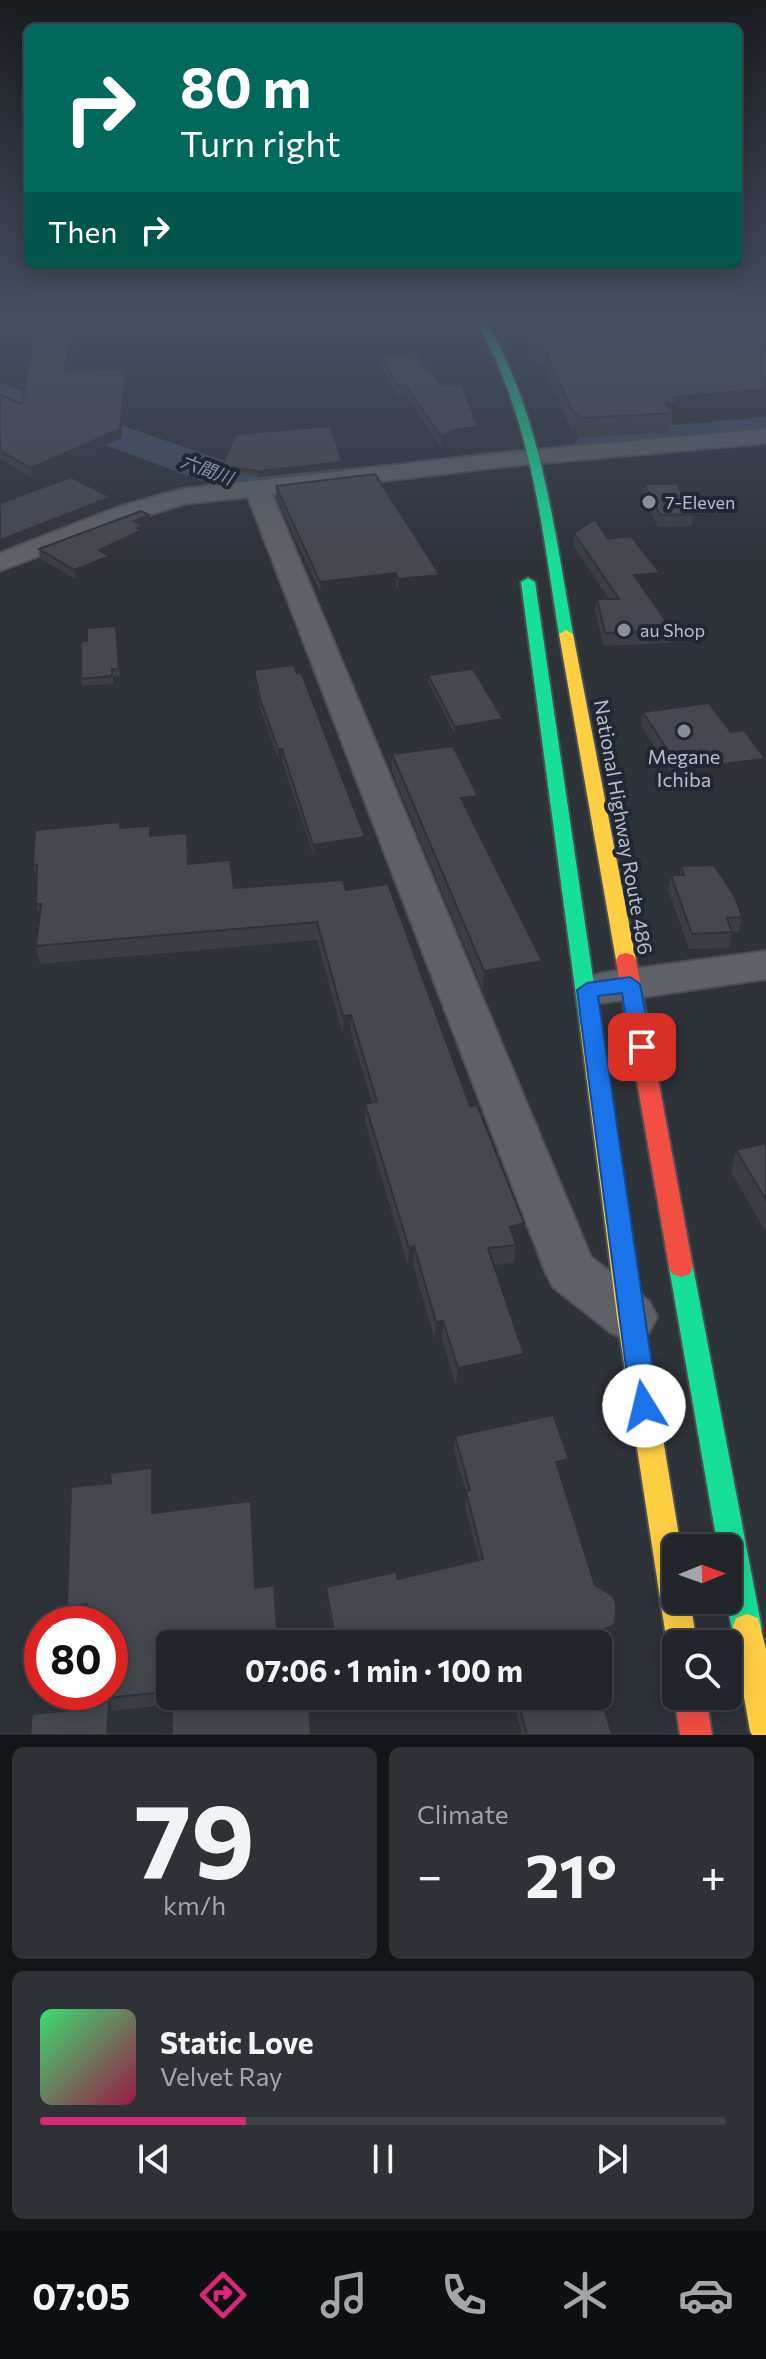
<!DOCTYPE html>
<meta charset="utf-8">
<style>
body{margin:0;font-family:Commissioner,"Noto Sans JP",sans-serif;background:#2e3237;color:#f1f3f6;height:100vh;display:flex;flex-direction:column;font-size:30px;white-space:nowrap}
*{box-sizing:border-box;margin:0}
p{font-size:26px;color:#a2a5a9}
.icon{flex:none;width:44px;height:44px;fill:none;stroke:currentColor;stroke-width:2;stroke-linecap:round;stroke-linejoin:round}
.map{position:relative;height:1735px;overflow:hidden}
.sheet{display:flex;flex-direction:column;gap:12px;padding:12px;background:#131518;flex:1}
.sheet>*{flex:none}
.top-card{position:absolute;left:24px;top:24px;width:718px;height:244px;border-radius:12px;box-shadow:0 4px 20px #0003,0 0 0 2px #3f4347;background:#00695c;color:#fff;overflow:hidden}
.needle{width:52px;rotate:89deg}
.buttons{position:absolute;left:662px;top:1534px;display:grid;gap:16px}
.buttons a{display:grid;place-items:center;width:80px;height:80px;border-radius:12px;background:#22262b;box-shadow:0 4px 20px #0003,0 0 0 2px #3f4347;font-size:40px}
.speed{position:absolute;left:24px;top:1606px;display:flex;gap:16px;font-size:40px;font-weight:700;text-align:center}
.speed>*{display:grid;place-content:center;width:104px;height:104px;border-radius:50%;background:#22262b;box-shadow:0 4px 20px #0003,0 0 0 2px #3f4347;line-height:1}
.speed .limit{border:12px solid #d22;background:#fff;color:#111}
.pin{position:absolute;display:grid;place-items:center;width:68px;height:68px;color:#fff;margin:-34px;border-radius:16px;box-shadow:0 4px 12px #0006}
.me{position:absolute;width:88px;margin:-44px;rotate:351deg;stroke-linejoin:round;filter:drop-shadow(0 0 6px #0008)}
.turn{display:flex;align-items:center;gap:28px;height:168px;padding:0 24px;font-size:36px}
.turn .icon{width:104px;height:104px;stroke-width:2.5}
.turn b{display:block;font-size:56px;line-height:68px}
.then{display:flex;align-items:center;height:76px;padding:0 24px;background:#0003;gap:16px;font-size:30px}
.big{font-size:60px;font-weight:700;line-height:1.1}
.sheet .card{flex:1;display:flex;flex-direction:column;justify-content:center;gap:12px;min-width:0;padding:0 28px;border-radius:12px;background:#2e3237}
.sheet .dial{align-items:center;gap:0}
.dial b{font-size:104px;line-height:1}
.song{display:flex;align-items:center;gap:24px}
.cover{width:96px;height:96px;border-radius:12px;background:linear-gradient(135deg,hsl(140 70% 55%),hsl(340 70% 35%))}
.played{height:8px;border-radius:4px;background:linear-gradient(90deg,#db2777 30%,#3f4347 30%)}
.keys{display:flex;justify-content:space-around;direction:ltr}
.heat{display:flex;justify-content:space-between;align-items:center;font-size:44px;direction:ltr}
.sheet .tiles{flex:1;display:grid;gap:12px;grid-template-columns:1fr 1fr}
.card:last-child{grid-column:span 2}
.trip{position:absolute;left:156px;top:1630px;width:456px;height:80px;border-radius:12px;background:#22262b;box-shadow:0 4px 20px #0003,0 0 0 2px #3f4347;font-weight:700;line-height:80px;text-align:center}
.dock{display:flex;height:128px;justify-content:space-around;align-items:center;background:#0e0f11;color:#a2a5a9}
.dock .icon{width:56px;height:56px}
.dock .current{color:#db2777}
.dock b{font-size:36px;color:#f1f3f6}
.map>svg:first-child{display:block}
.lines{fill:none;stroke-linecap:round;stroke-linejoin:round}
.river{fill:#3f4b61;fill-rule:evenodd}
.street-casing{stroke:#4c4e54;stroke-width:4}
.fast-casing{stroke:#4b4e55;stroke-width:4}
.slow-casing{stroke:#4b4e55;stroke-width:4}
.jam-casing{stroke:#4b4e55;stroke-width:4}
.street{fill:#5e6166;fill-rule:evenodd}
.fast{fill:#16e098;fill-rule:evenodd}
.slow{fill:#ffcf43;fill-rule:evenodd}
.jam{fill:#f24e42;fill-rule:evenodd}
.wall{fill:#3b3e43}
.shaded-wall{fill:#303237}
.building{fill:#45484e;stroke:#303237;stroke-width:2}
.route{fill:#1a73e8;stroke:#114b97;stroke-width:2}
.poi-dot{fill:#888d96;stroke:#212833;stroke-width:3}
.labels{text-anchor:middle;dominant-baseline:central;stroke-width:8;stroke-linejoin:round;paint-order:stroke}
.far-water-label{font-size:18px;font-style:italic;fill:#8594ac;stroke:#212833}
.far-poi-label{font-size:18px;fill:#b9bec8;stroke:#212833;text-anchor:start}
.poi-label{font-size:20px;fill:#b9bec8;stroke:#212833}
.street-label{font-size:20px;fill:#b9bec8;stroke:#212833}
</style>
<div class="map">
<svg width="766" height="1735" viewBox="0 0 766 1735">
<rect width="100%" height="100%" fill="#2e3239"/>
<g class="lines">
<!-- river -->
<g class="river">
<path d="M0,383L250,470L327,464L341,467L347,476L341,485C310,493 264,500 232,492L0,406Z"/>
<path d="M766,417V439L593,456L579,452L574,444L579,436L593,432Z"/>
</g>
<!-- street casing -->
<g class="street-casing">
<g id="street">
<path d="M766,429V443L510,466L272,494L591,1257L649,1301L657,1317L649,1333L630,1340L611,1333L553,1287L545,1271L248,497L184,504L136,519L0,571V553L118,507L182,489L510,452Z"/>
<path d="M766,951V979L602,1003L587,998L581,988L587,978L602,973Z"/>
</g>
</g>
<!-- fast casing -->
<g class="fast-casing">
<g id="fast">
<path d="M475,319H485C542,418 553,524 573,634L571,637H561L559,634C541,524 532,418 475,319Z"/>
<path d="M528,578L535,582L600,1026L597,1031H583L580,1026L521,582Z"/>
<path d="M681,1257L690,1260L693,1267L762,1629L758,1640L747,1644L736,1640C724,1610 728,1580 728,1548H718L669,1267L672,1260Z"/>
</g>
</g>
<!-- slow casing -->
<g class="slow-casing">
<g id="slow">
<path d="M566,630L573,634L636,960L633,965H619L616,960L559,634Z"/>
<path d="M590,1019L597,1021L600,1026L643,1317L681,1548H676V1600H690L697,1644H676V1657L671,1655L667,1644L617,1317L580,1026L583,1021Z"/>
<path d="M747,1614L758,1618L766,1649V1735H752L750,1731L732,1629L736,1618Z"/>
</g>
</g>
<!-- jam casing -->
<g class="jam-casing">
<g id="jam">
<path d="M626,953L633,955L636,960L693,1267L690,1274L681,1277L672,1274L669,1267L616,960L619,955Z"/>
<path d="M676,1692V1696H706L712,1735H680L674,1696Z"/>
</g>
</g>
<!-- street -->
<use href="#street" class="street"/>
<!-- fast -->
<use href="#fast" class="fast"/>
<!-- slow -->
<use href="#slow" class="slow"/>
<!-- jam -->
<use href="#jam" class="jam"/>
</g>
<!-- wall -->
<g class="wall">
<path d="M512,319H766V407L676,416L675,421H672L670,432L579,438L571,429L543,366L529,358L528,342Z"/>
<path d="M74,343L67,370L126,368L127,376L121,438L32,477L0,459V395L22,404Z"/>
<path d="M381,355L477,438L454,440L441,448L405,395L397,396L381,365Z"/>
<path d="M222,466L342,468L259,477L222,472Z"/>
<path d="M644,484L693,514L692,526L658,527L643,496Z"/>
<path d="M276,486L440,586L398,590L396,585L321,594L276,497Z"/>
<path d="M150,524L144,527V535H143V539L109,555L111,565L76,579L40,559L39,549Z"/>
<path d="M574,533L608,539L660,573L658,585L642,587L672,630L670,643L604,646L595,612L597,599H609L573,545Z"/>
<path d="M117,633L120,676H113V684L82,686L81,679L87,641Z"/>
<path d="M254,670L365,849L314,857L282,761H279L261,711L255,682Z"/>
<path d="M428,675L503,719V727L455,734L428,682Z"/>
<path d="M643,712L762,773L678,784L641,726Z"/>
<path d="M392,754L478,796L477,815L470,816L540,980L483,991L392,772Z"/>
<path d="M121,828L151,836L189,850V864L234,888L346,890L470,1106L524,1223L522,1242L516,1243L514,1263L494,1265L522,1372L456,1386L442,1339L435,1340L413,1265L408,1266L365,1122V1104L372,1102L351,1033L343,1035L317,940L40,964L36,946L39,917L36,904V881L33,865Z"/>
<path d="M681,866L742,917L739,932H732L729,948L689,949L668,890L671,875H680Z"/>
<path d="M766,1143V1232L731,1172L736,1150Z"/>
<path d="M455,1436L567,1474L560,1475L612,1638L598,1645V1644H334L327,1601L326,1587L398,1579L479,1560L465,1506L466,1492L454,1451Z"/>
<path d="M155,1482V1513L251,1501L256,1588L274,1585L279,1642L170,1644V1696H308L172,1704L113,1711L82,1709L87,1618L71,1620L67,1606Z"/>
<path d="M512,1696H598L612,1735H522Z"/>
</g>
<!-- shaded-wall -->
<g class="shaded-wall">
<path d="M73,335L74,343L65,379L64,371Z"/>
<path d="M126,368L127,376L121,438L32,477L31,468Z"/>
<path d="M766,389V407L676,416L675,421H672L673,413L665,403L673,397Z"/>
<path d="M478,427L477,438L454,440L441,448L442,437L455,429Z"/>
<path d="M342,462V468L259,477V471Z"/>
<path d="M111,497L113,506L0,550V540Z"/>
<path d="M149,515L150,524L144,527V535H143V539L100,559L99,550L134,521Z"/>
<path d="M110,556L111,565L76,579L74,570Z"/>
<path d="M396,573V585L321,594L320,582Z"/>
<path d="M660,573L658,585L633,588L634,575Z"/>
<path d="M440,575V586L398,590V579Z"/>
<path d="M503,719V727L455,734V727Z"/>
<path d="M278,749H282V761H279Z"/>
<path d="M765,759L762,773L678,784L680,769Z"/>
<path d="M478,796L477,815L460,817L461,798Z"/>
<path d="M365,837V849L314,857L313,845Z"/>
<path d="M542,961L540,980L483,991L484,971Z"/>
<path d="M351,1015V1033L343,1035V1016Z"/>
<path d="M524,1223L522,1242L508,1245L510,1227Z"/>
<path d="M414,1246L413,1265L408,1266L409,1248Z"/>
<path d="M443,1321L442,1339L435,1340L436,1322Z"/>
<path d="M524,1354L522,1372L456,1386L458,1368Z"/>
<path d="M569,1459L567,1474L554,1477L556,1462Z"/>
<path d="M152,1468L155,1482V1527L152,1513Z"/>
<path d="M251,1501L253,1515L257,1601L255,1588Z"/>
<path d="M615,1624L612,1638L598,1645V1644H584L585,1640Z"/>
<path d="M109,1698L113,1711L111,1735H107Z"/>
</g>
<!-- building -->
<g class="building">
<path d="M526,319H766V389L673,397L678,402L665,403L673,413L581,418L572,410L544,348L530,340L529,324Z"/>
<path d="M73,335L64,371L126,368L120,429L31,468L0,451V395L22,404L34,337Z"/>
<path d="M415,352L441,385L461,384L478,427L455,429L442,437L405,385L397,386L381,355Z"/>
<path d="M331,426L342,462L259,471L222,466L236,434Z"/>
<path d="M375,474L440,575L398,579L396,573L320,582L276,486Z"/>
<path d="M71,477L111,497L0,540V503Z"/>
<path d="M644,484H677L693,514L660,515Z"/>
<path d="M141,511L149,515L134,521L143,525L137,528L142,530L99,550L110,556L74,570L39,549Z"/>
<path d="M595,519L608,539L631,536L660,573L634,575L672,630L605,633L597,599H619L574,533Z"/>
<path d="M116,626L119,669H112V676L81,679V642L87,641V628Z"/>
<path d="M294,665L297,673L301,672L365,837L313,845L282,749H278L260,699L254,670Z"/>
<path d="M473,669L503,719L455,727L428,675Z"/>
<path d="M709,703L731,732L744,730L765,759L680,769L643,712Z"/>
<path d="M453,746L478,796L461,798L542,961L484,971L392,754Z"/>
<path d="M120,822V828L150,826V836L187,833L188,864L230,860L234,888L343,880L346,890L388,884L470,1106L477,1105L524,1223L510,1227L516,1245L488,1248L524,1354L458,1368L443,1321L436,1322L414,1246L409,1248L365,1104L377,1101L351,1015L343,1016L317,922L36,946L41,904H36L37,865H33L35,830Z"/>
<path d="M714,865L735,897L742,917L727,918L732,932L692,934L671,875H684L681,866Z"/>
<path d="M766,1143V1200L736,1150Z"/>
<path d="M553,1415L569,1459L556,1462L595,1585L613,1596L616,1604L615,1624L585,1640L586,1644H336L326,1587L396,1572L398,1579L483,1559L466,1491L470,1490L455,1436Z"/>
<path d="M152,1468V1513L251,1501L255,1588L274,1585L277,1629L270,1630L272,1644H170V1691L109,1698L107,1735H30L32,1714L82,1709L83,1692H110V1624H86L87,1604L67,1606L71,1487L111,1483L110,1473Z"/>
<path d="M598,1686L612,1735H527L517,1696H598Z"/>
<path d="M172,1696H308L311,1735H172Z"/>
</g>
<!-- sky -->
<linearGradient id="sky" x2="0" y2="1"><stop stop-color="#191c1f"/><stop offset="0.57" stop-color="#464f5f"/><stop offset="1" stop-color="#464f5f" stop-opacity="0"/></linearGradient>
<rect width="766" height="562" fill="url(#sky)"/>
<!-- route -->
<path class="route" d="M630,977L640,984L652,1047L649,1052H634L631,1047L622,993L598,996L658,1406L654,1415L644,1418L635,1415L631,1406L577,990L587,983Z"/>
<!-- markers -->
<g class="poi-dot">
<circle cx="649" cy="502" r="8"/>
<circle cx="624" cy="630" r="8"/>
<circle cx="684" cy="731" r="8"/>
</g>
<g class="labels">
<!-- far-water labels -->
<g class="far-water-label">
<text transform="translate(207 469) rotate(20)">六間川</text>
</g>
<!-- far-poi labels -->
<g class="far-poi-label">
<text x="665" y="502">7-Eleven</text>
<text x="640" y="630">au Shop</text>
</g>
<!-- poi labels -->
<g class="poi-label">
<text x="684" y="756">Megane<tspan x="684" dy="23">Ichiba</tspan></text>
</g>
<!-- street labels -->
<g class="street-label">
<text transform="translate(624 827) rotate(80)">National Highway Route 486</text>
</g>
</g>
</svg>
<div class="buttons">
<a><svg class="needle" viewBox="-14 -14 28 28"><path d="M0-13l5 13h-10z" fill="#e53935"/><path d="M0 13l5-13h-10z" fill="#a2a5a9"/></svg></a>
<a><svg class="icon" aria-label="search" viewBox="0 0 24 24"><circle cx="10" cy="10" r="6"/><path d="M15 15l6 6"/></svg></a>
</div>
<div class="speed"><div class="limit">80</div></div>
<div class="pin" style="left:642px;top:1047px;background:#d93025"><svg class="icon" aria-label="arrive" viewBox="0 0 24 24"><path d="M6 21V4h12l-3 4 3 4H6"/></svg></div>
<svg class="me" style="left:644px;top:1406px" viewBox="-20 -20 40 40"><circle r="19" fill="#fff"/><path d="M0-13L10 11 0 6-10 11z" fill="#1a73e8"/></svg>
<div class="trip">07:06 · 1 min · 100 m</div>
<div class="top-card">
<div class="turn"><svg class="icon" aria-label="right" viewBox="0 0 24 24"><path d="M7 20v-9h11M14 6l5 5-5 5"/></svg><div><b>80 m</b>Turn right</div></div>
<div class="then">Then<svg class="icon" aria-label="right" viewBox="0 0 24 24"><path d="M7 20v-9h11M14 6l5 5-5 5"/></svg></div>
</div>
</div>
<section class="sheet">
<div class="tiles">
<div class="card dial"><b>79</b><p>km/h</p></div>
<div class="card"><p>Climate</p>
<div class="heat"><a>−</a><b class="big">21°</b><a>+</a></div>
</div>
<div class="card">
<div class="song"><i class="cover"></i><div><b>Static Love</b><p>Velvet Ray</p></div></div>
<div class="played"></div>
<div class="keys"><svg class="icon" aria-label="previous" viewBox="0 0 24 24"><path d="M18 5L8 12l10 7zM5 5v14"/></svg><svg class="icon" aria-label="pause" viewBox="0 0 24 24"><path d="M8 5v14M16 5v14"/></svg><svg class="icon" aria-label="next" viewBox="0 0 24 24"><path d="M6 5l10 7-10 7zM19 5v14"/></svg></div>
</div>
</div>
</section>
<nav class="dock">
<b>07:05</b>
<svg class="icon current" aria-label="directions" viewBox="0 0 24 24"><path d="M12 3l9 9-9 9-9-9zM9 14v-3h6M13 9l2 2-2 2"/></svg>
<svg class="icon" aria-label="music" viewBox="0 0 24 24"><path d="M9 18V5l10-2v13"/><circle cx="6" cy="18" r="3"/><circle cx="16" cy="16" r="3"/></svg>
<svg class="icon" aria-label="phone" viewBox="0 0 24 24"><path d="M5 4h4l2 5-3 2q2 4 5 5l2-3 5 2v4C11 20 4 13 5 4z"/></svg>
<svg class="icon" aria-label="climate" viewBox="0 0 24 24"><path d="M12 3v18M4 7l16 10M4 17L20 7"/></svg>
<svg class="icon" aria-label="car" viewBox="0 0 24 24"><path d="M5 17H2v-5l4-1 3-4h7l3 4 3 1v5h-3M9 17h6M6 11h13"/><circle cx="7" cy="17" r="2"/><circle cx="17" cy="17" r="2"/></svg>
</nav>
